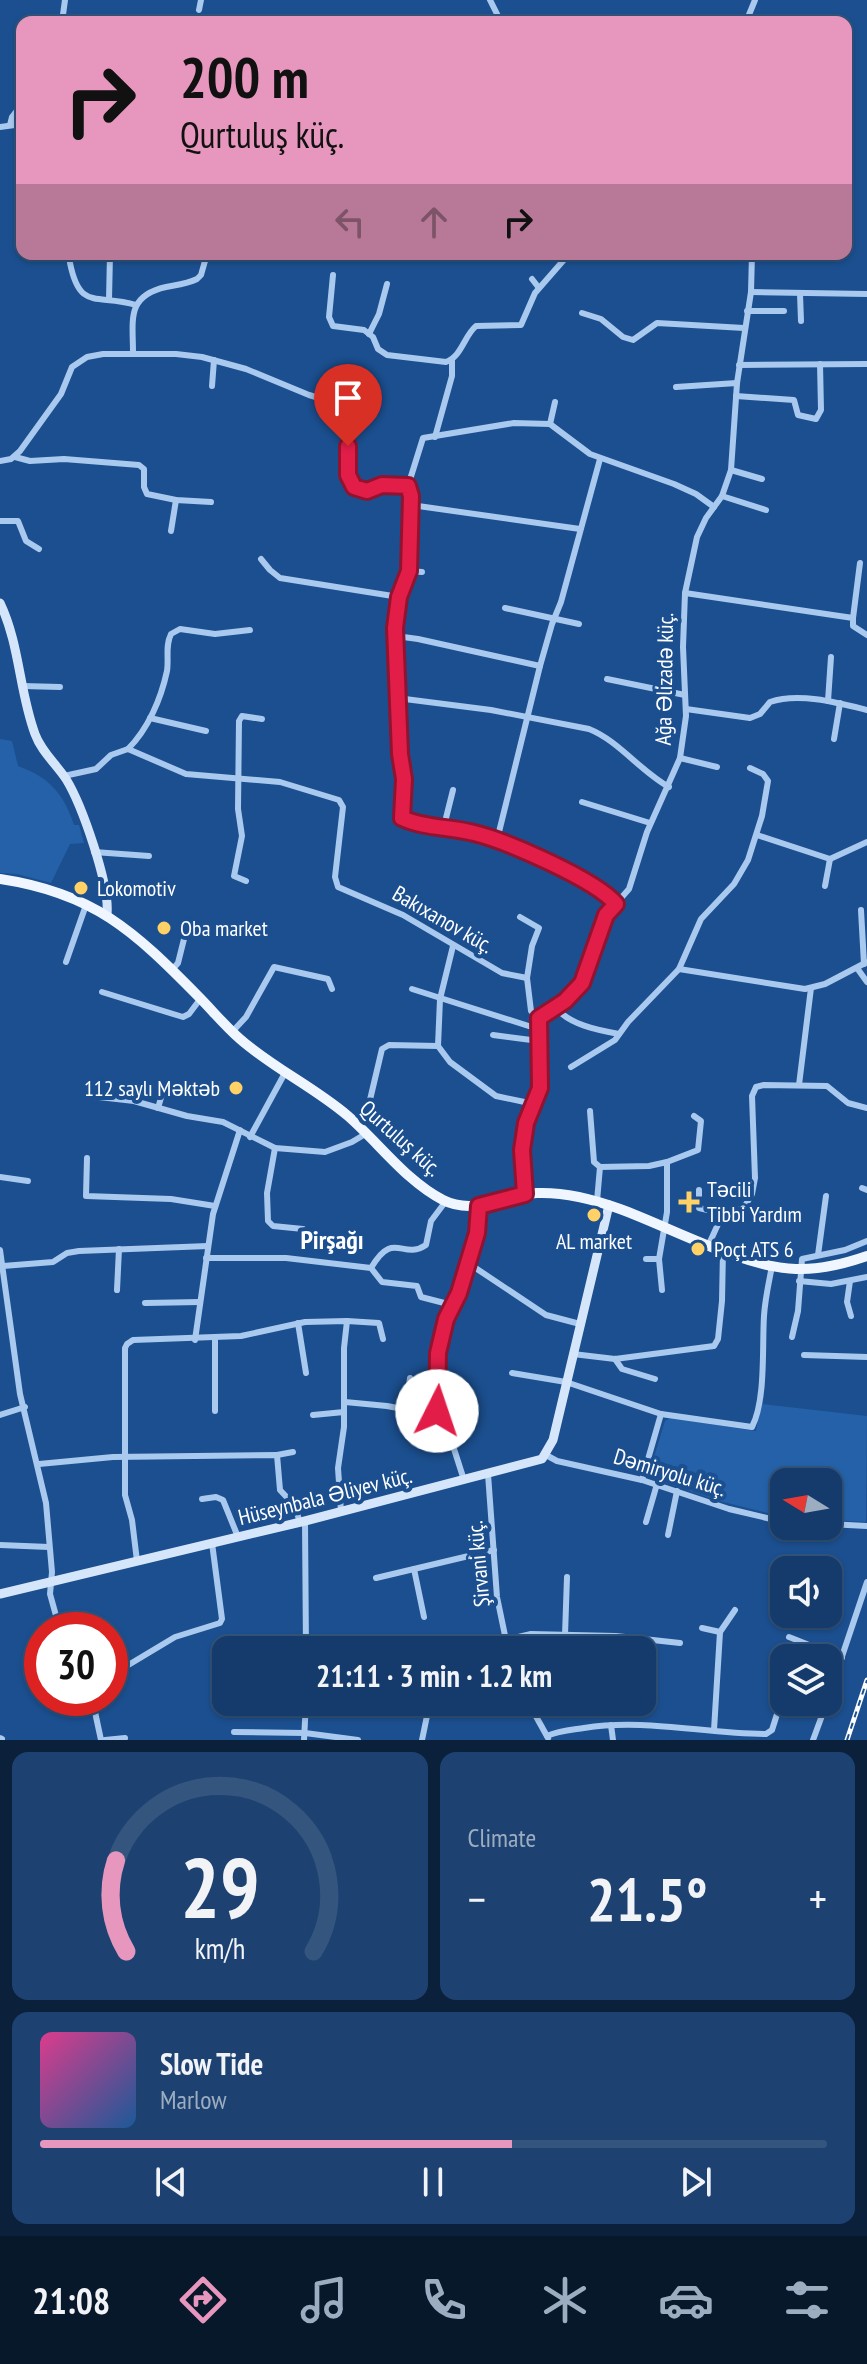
<!DOCTYPE html>
<meta charset="utf-8">
<style>
body{margin:0;font-family:"PT Sans Narrow",sans-serif;background:#1d4271;color:#f1f3f6;height:100vh;display:flex;flex-direction:column;font-size:30px;white-space:nowrap}
*{box-sizing:border-box;margin:0}
p{font-size:26px;color:#9dadc1}
.icon{flex:none;width:44px;height:44px;fill:none;stroke:currentColor;stroke-width:2;stroke-linecap:round;stroke-linejoin:round}
.map{position:relative;height:1740px;overflow:hidden}
.drawer{display:flex;flex-direction:column;gap:12px;padding:12px;background:#0b203b;flex:1}
.drawer>*{flex:none}
.hud{position:absolute;left:16px;top:16px;width:836px;height:244px;border-radius:16px;box-shadow:0 2px 6px #0004,0 0 0 2px #33557e;background:#e797bd;color:#111;overflow:hidden}
.needle{width:52px;rotate:281deg}
.controls{position:absolute;left:770px;top:1468px;display:grid;gap:16px}
.controls a{display:grid;place-items:center;width:72px;height:72px;border-radius:16px;background:#143b6b;box-shadow:0 2px 6px #0004,0 0 0 2px #33557e;font-size:40px}
.speed{position:absolute;left:24px;top:1612px;display:flex;gap:16px;font-size:40px;font-weight:700;text-align:center}
.speed>*{display:grid;place-content:center;width:104px;height:104px;border-radius:50%;background:#143b6b;box-shadow:0 2px 6px #0004,0 0 0 2px #33557e;line-height:1}
.speed .limit{border:12px solid #d22;background:#fff;color:#111}
.pin{position:absolute;display:grid;place-items:center;width:68px;height:68px;color:#fff;margin:-82px -34px;border-radius:50% 50% 50% 0;rotate:-45deg;box-shadow:0 0 8px #0007}
.pin .icon{rotate:45deg}
.me{position:absolute;width:88px;margin:-44px;rotate:4deg;stroke-linejoin:round;filter:drop-shadow(0 0 6px #0008)}
.turn{display:flex;align-items:center;gap:28px;height:168px;padding:0 32px;font-size:36px}
.turn .icon{width:104px;height:104px;stroke-width:2.5}
.turn b{display:block;font-size:56px;line-height:68px}
.lanes{display:flex;align-items:center;height:76px;padding:0 32px;background:#0003;justify-content:center;gap:40px;direction:ltr}
.lanes .off{opacity:.35}
.big{font-size:60px;font-weight:700;line-height:1.1}
.drawer .tile{flex:1;display:flex;flex-direction:column;justify-content:center;gap:12px;min-width:0;padding:0 28px;border-radius:16px;background:#1d4271}
.drawer .dial{align-items:center;gap:0}
.dial svg{height:208px;overflow:visible;fill:none;stroke:#33557e;stroke-width:7;stroke-linecap:round;text-anchor:middle}
.dial text{fill:#f1f3f6;stroke:none}
.song{display:flex;align-items:center;gap:24px}
.cover{width:96px;height:96px;border-radius:12px;background:linear-gradient(135deg,hsl(330 70% 55%),hsl(210 70% 35%))}
.played{height:8px;border-radius:4px;background:linear-gradient(90deg,#e797bd 60%,#33557e 60%)}
.keys{display:flex;justify-content:space-around;direction:ltr}
.heat{display:flex;justify-content:space-between;align-items:center;font-size:44px;direction:ltr}
.drawer .tiles{flex:1;display:grid;gap:12px;grid-template-columns:1fr 1fr}
.tile:last-child{grid-column:span 2}
.trip{position:absolute;left:212px;top:1636px;width:444px;height:80px;border-radius:16px;background:#143b6b;box-shadow:0 2px 6px #0004,0 0 0 2px #33557e;font-weight:700;line-height:80px;text-align:center}
.dock{display:flex;height:128px;justify-content:space-around;align-items:center;background:#08182b;color:#9dadc1}
.dock .icon{width:56px;height:56px}
.dock .selected{color:#e797bd}
.dock b{font-size:36px;color:#f1f3f6}
.map>svg:first-child{display:block}
.green{fill:#2461a8}
.lines{fill:none;stroke-linecap:round;stroke-linejoin:round}
.street{stroke:#a9c9ee;stroke-width:6}
.secondary{stroke:#d6e6fa;stroke-width:9}
.primary{stroke:#f0f6ff;stroke-width:10}
.rail-casing{stroke:#fff;stroke-width:5}
.rail{stroke:#1b4f8f;stroke-width:2;stroke-dasharray:6;stroke-linecap:butt}
.route-casing{stroke:#92132f;stroke-width:20}
.route{stroke:#e11d48;stroke-width:14}
.poi-dot{fill:#ffd166;stroke:#1b4f8f;stroke-width:3}
.labels{text-anchor:middle;dominant-baseline:central;stroke-width:8;stroke-linejoin:round;paint-order:stroke}
.street-label{font-size:22px;fill:#fff;stroke:#1b4f8f}
.poi-label{font-size:22px;fill:#fff;stroke:#1b4f8f;text-anchor:start}
.quarter-label{font-size:26px;font-weight:bold;fill:#fff;stroke:#1b4f8f}
</style>
<div class="map">
<svg width="867" height="1740" viewBox="0 0 867 1740">
<rect width="100%" height="100%" fill="#1b4f8f"/>
<!-- green -->
<g class="green">
<path d="M0,739L12,741L18,766C49,777 64,794 74,825H79L84,843L70,844L51,883L17,874L0,873Z"/>
<path d="M761,1404L867,1416L866,1522L828,1520V1482H784V1517L719,1501L648,1477L665,1421L670,1418L756,1431Z"/>
</g>
<g class="lines">
<!-- street -->
<g class="street">
<path d="M490,0L501,22"/>
<path d="M199,10L201,0"/>
<path d="M62,22L65,0"/>
<path d="M746,22L755,0"/>
<path d="M10,125L12,117L22,104"/>
<path d="M0,127L22,124"/>
<path d="M70,263C80,312 97,293 136,305"/>
<path d="M333,275L329,317L333,326L364,330L373,337L378,349L387,355L446,362C462,356 464,336 476,326L521,325L535,293L569,254"/>
<path d="M532,279L539,288"/>
<path d="M751,292L867,294"/>
<path d="M800,294L801,321"/>
<path d="M109,300L110,254"/>
<path d="M747,311H784"/>
<path d="M582,313L601,319L623,337L633,340L657,323L744,328"/>
<path d="M369,334L379,314L387,284"/>
<path d="M133,353C133,320 126,296 166,287C176,285 187,284 197,279L201,275L207,254"/>
<path d="M739,365L867,364"/>
<path d="M212,386L214,360"/>
<path d="M676,387L737,383"/>
<path d="M736,396L794,400L798,415L816,419L821,410L820,364"/>
<path d="M550,424L555,402"/>
<path d="M435,437L452,376V361"/>
<path d="M15,457L30,461L64,459L139,465L144,469V487L147,494L176,500L211,502"/>
<path d="M0,461L11,459L20,451L61,394L72,367L87,357L103,354H176L202,357L246,369L309,395L343,405C360,427 338,464 354,487L367,491L382,485L408,486"/>
<path d="M731,470L762,479"/>
<path d="M408,486L411,496L409,571L399,597L395,628L400,754L404,779L402,818C423,828 452,827 474,833C507,842 596,880 616,904"/>
<path d="M408,486L423,438L514,423L550,424L590,454L674,484L696,494L714,507"/>
<path d="M722,496L766,510"/>
<path d="M411,505L580,529"/>
<path d="M0,521H18L26,541L39,549"/>
<path d="M171,531L176,500"/>
<path d="M261,559L270,570L280,578L399,597"/>
<path d="M409,571L422,572"/>
<path d="M685,593L853,618V626L867,635"/>
<path d="M505,608L579,624"/>
<path d="M853,618L860,563"/>
<path d="M396,636L418,639L540,666"/>
<path d="M607,679L685,695"/>
<path d="M23,686L60,687"/>
<path d="M397,698L491,710L589,729C619,741 640,771 669,787"/>
<path d="M828,701L831,657"/>
<path d="M686,709L750,718L760,714L770,702C799,692 839,703 867,710"/>
<path d="M150,718L206,731"/>
<path d="M834,739L840,703"/>
<path d="M128,749C148,729 161,699 167,671C169,658 165,646 171,634L180,629L215,634L250,630"/>
<path d="M680,758L717,767"/>
<path d="M64,776L96,769L111,755L128,749L186,774L280,782L339,800L343,807L335,877L338,887L403,915L502,973L527,978"/>
<path d="M582,802L650,823"/>
<path d="M444,826L453,790"/>
<path d="M757,835L830,859L867,842"/>
<path d="M497,840L540,666L552,624L561,602L600,459"/>
<path d="M94,852L149,856"/>
<path d="M246,881L234,876L242,836L238,809L239,721L242,716L262,719"/>
<path d="M825,886L830,859"/>
<path d="M861,910L864,964"/>
<path d="M520,917L539,928L532,946L527,978L531,1011L539,1018"/>
<path d="M453,946L440,999L438,1046L450,1062L496,1096L534,1104"/>
<path d="M66,962L86,905"/>
<path d="M857,968L867,982"/>
<path d="M679,969L805,989L825,984L867,962"/>
<path d="M172,970L178,963L186,931"/>
<path d="M412,989L538,1029"/>
<path d="M102,992L183,1017L189,1014L201,998"/>
<path d="M556,1008C570,1025 598,1030 619,1034"/>
<path d="M232,1032L246,1017L274,967L328,979L332,989"/>
<path d="M493,1035L539,1041"/>
<path d="M571,1067L615,1040L628,1022L679,969L701,919L734,884L748,860L762,816L768,781L763,774L750,768"/>
<path d="M799,1085L811,988"/>
<path d="M90,1096L134,1101L187,1116L223,1122L275,1148L325,1152L352,1142L367,1133"/>
<path d="M158,1108L163,1091"/>
<path d="M590,1111L594,1162L600,1167L597,1201"/>
<path d="M358,1125L369,1104L382,1049L389,1045L438,1046"/>
<path d="M250,1137L286,1071"/>
<path d="M275,1148L267,1193L268,1221L273,1226L303,1229"/>
<path d="M87,1158L86,1196L171,1199L215,1206"/>
<path d="M667,1162L698,1150L701,1121L694,1116"/>
<path d="M600,1167L649,1166L667,1162V1212L659,1259L662,1290"/>
<path d="M0,1177L28,1181"/>
<path d="M862,1188L867,1190"/>
<path d="M699,1190V1208L716,1212L724,1217"/>
<path d="M525,1194L522,1150L526,1123L540,1088L539,1018L545,1012L556,1008L565,1001L582,983L606,915L629,889L647,832L680,758L686,716L683,647L685,593L697,537L706,518L722,496L731,470L737,383L751,292L752,254"/>
<path d="M709,1244L719,1222L745,1206L752,1194L755,1178L752,1096L756,1087L764,1085L827,1086L848,1103L867,1108"/>
<path d="M0,1250L20,1394L46,1503L52,1572L50,1594L60,1630"/>
<path d="M818,1255L826,1196"/>
<path d="M206,1258H286L371,1268L382,1282L417,1286L421,1297L452,1305"/>
<path d="M646,1259H659"/>
<path d="M468,1263L546,1315L580,1324"/>
<path d="M3,1266L53,1262L67,1253L79,1251L208,1246"/>
<path d="M371,1268C394,1229 402,1261 426,1245L431,1221L446,1201"/>
<path d="M799,1281L831,1284L867,1277"/>
<path d="M850,1281L847,1302L851,1316"/>
<path d="M117,1290L119,1249"/>
<path d="M145,1303L200,1302"/>
<path d="M347,1321L379,1323L383,1339"/>
<path d="M298,1323L306,1373"/>
<path d="M792,1337L798,1311L802,1259L845,1250L867,1241"/>
<path d="M215,1338V1411"/>
<path d="M195,1340L213,1214L240,1130"/>
<path d="M573,1354L615,1359L714,1346L718,1339L722,1301L723,1250"/>
<path d="M804,1355L867,1357"/>
<path d="M615,1359L622,1369L655,1379"/>
<path d="M512,1373L566,1382L661,1414L752,1427C766,1400 762,1346 764,1316C765,1299 769,1282 772,1266"/>
<path d="M345,1402L387,1406L435,1415"/>
<path d="M406,1409L410,1378"/>
<path d="M0,1415L25,1407"/>
<path d="M313,1415L344,1412"/>
<path d="M277,1455L293,1452"/>
<path d="M546,1455L557,1461L642,1480L729,1509L784,1522"/>
<path d="M39,1464L113,1457L277,1455L280,1490L295,1506L300,1523"/>
<path d="M488,1474L497,1597L508,1650"/>
<path d="M464,1480L454,1449L435,1415L438,1404V1353L449,1310L459,1293L474,1243L479,1206"/>
<path d="M642,1480L661,1414"/>
<path d="M202,1499L216,1497L223,1500L238,1537"/>
<path d="M305,1521L306,1650"/>
<path d="M646,1522L657,1484"/>
<path d="M828,1524L867,1526"/>
<path d="M668,1535L677,1491"/>
<path d="M0,1545L49,1547"/>
<path d="M137,1561L132,1520L125,1495V1348L127,1344L133,1340L241,1336L305,1322L347,1321L344,1348V1427L338,1468L341,1512"/>
<path d="M414,1569L424,1617"/>
<path d="M376,1578L494,1550"/>
<path d="M702,1628L720,1632"/>
<path d="M565,1635L567,1577"/>
<path d="M789,1637L842,1658"/>
<path d="M463,1650L531,1634L616,1636L680,1643"/>
<path d="M110,1676L175,1637L220,1623L222,1619L212,1543"/>
<path d="M92,1698L101,1740"/>
<path d="M828,1698L867,1582"/>
<path d="M528,1702L548,1738"/>
<path d="M611,1725L613,1740"/>
<path d="M714,1730L720,1632L735,1610"/>
<path d="M234,1732L305,1733L358,1740"/>
<path d="M547,1736C558,1731 571,1730 584,1728C645,1718 705,1734 766,1734L772,1730L784,1692"/>
<path d="M0,1738L2,1739"/>
<path d="M105,1740L125,1738"/>
<path d="M304,1740L306,1702"/>
<path d="M422,1740L428,1711"/>
<path d="M813,1740L827,1702"/>
</g>
<!-- secondary -->
<g class="secondary">
<path d="M0,603C20,645 19,691 35,734C41,751 56,764 66,779C82,805 110,885 107,914"/>
<path d="M0,1594L305,1521L542,1459L553,1440L609,1205"/>
</g>
<!-- primary -->
<path class="primary" d="M0,879C94,893 134,931 198,996C212,1010 225,1026 240,1039C273,1068 314,1087 348,1116C379,1143 406,1181 443,1200C475,1216 504,1195 537,1193C565,1192 593,1199 620,1209C672,1228 742,1267 796,1269C821,1270 844,1264 867,1256"/>
<!-- rail casing -->
<g class="rail-casing">
<path id="rail" d="M847,1740L867,1680"/>
</g>
<!-- rail -->
<use href="#rail" class="rail"/>
</g>
<g class="lines">
<!-- route casing -->
<g class="route-casing">
<path id="route" d="M348,446V475L354,487L367,491L382,485L408,486L411,496L409,571L399,597L395,628L400,754L404,779L402,818C423,828 452,827 474,833C507,841 596,880 616,904L606,915L582,983L565,1001L539,1018L540,1088L526,1123L522,1150L525,1194L479,1206L477,1233L459,1293L446,1319L438,1353L437,1411"/>
</g>
<!-- route -->
<use href="#route" class="route"/>
</g>
<!-- markers -->
<g class="poi-dot">
<circle cx="81" cy="888" r="8"/>
<circle cx="164" cy="928" r="8"/>
<circle cx="236" cy="1088" r="8"/>
<path d="M685 1190h8v8h8v8h-8v8h-8v-8h-8v-8h8z"/>
<circle cx="594" cy="1215" r="8"/>
<circle cx="698" cy="1249" r="8"/>
</g>
<g class="labels">
<!-- street labels -->
<g class="street-label">
<text transform="translate(664 679) rotate(-89)">Ağa Əlizadə küç.</text>
<text transform="translate(443 919) rotate(30)">Bakıxanov küç.</text>
<text transform="translate(401 1138) rotate(42)">Qurtuluş küç.</text>
<text transform="translate(670 1472) rotate(17)">Dəmiryolu küç.</text>
<text transform="translate(325 1496) rotate(-14)">Hüseynbala Əliyev küç.</text>
<text transform="translate(478 1564) rotate(-95)">Şirvani küç.</text>
</g>
<!-- poi labels -->
<g class="poi-label">
<text x="97" y="888">Lokomotiv</text>
<text x="180" y="928">Oba market</text>
<text x="220" y="1088" text-anchor="end">112 saylı Məktəb</text>
<text x="707" y="1189">Təcili<tspan x="707" dy="25">Tibbi Yardım</tspan></text>
<text x="594" y="1241" text-anchor="middle">AL market</text>
<text x="714" y="1249">Poçt ATS 6</text>
</g>
<!-- quarter labels -->
<g class="quarter-label">
<text x="332" y="1239">Pirşağı</text>
</g>
</g>
</svg>
<div class="controls">
<a><svg class="needle" viewBox="-14 -14 28 28"><path d="M0-13l5 13h-10z" fill="#e53935"/><path d="M0 13l5-13h-10z" fill="#9dadc1"/></svg></a>
<a><svg class="icon" aria-label="sound" viewBox="0 0 24 24"><path d="M4 9h4l5-4v14l-5-4H4zM17 9q2 3 0 6"/></svg></a>
<a><svg class="icon" aria-label="layers" viewBox="0 0 24 24"><path d="M12 4l9 5-9 5-9-5zM3 14l9 5 9-5"/></svg></a>
</div>
<div class="speed"><div class="limit">30</div></div>
<div class="pin" style="left:348px;top:446px;background:#d93025"><svg class="icon" aria-label="arrive" viewBox="0 0 24 24"><path d="M6 21V4h12l-3 4 3 4H6"/></svg></div>
<svg class="me" style="left:437px;top:1411px" viewBox="-20 -20 40 40"><circle r="19" fill="#fff"/><path d="M0-13L10 11 0 6-10 11z" fill="#e11d48"/></svg>
<div class="trip">21:11 · 3 min · 1.2 km</div>
<div class="hud">
<div class="turn"><svg class="icon" aria-label="right" viewBox="0 0 24 24"><path d="M7 20v-9h11M14 6l5 5-5 5"/></svg><div><b>200 m</b>Qurtuluş küç.</div></div>
<div class="lanes"><svg class="icon off" aria-label="left" viewBox="0 0 24 24"><path d="M17 20v-9H6M10 6l-5 5 5 5"/></svg><svg class="icon off" aria-label="ahead" viewBox="0 0 24 24"><path d="M12 20V5M6 11l6-6 6 6"/></svg><svg class="icon" aria-label="right" viewBox="0 0 24 24"><path d="M7 20v-9h11M14 6l5 5-5 5"/></svg></div>
</div>
</div>
<section class="drawer">
<div class="tiles">
<div class="tile dial"><svg viewBox="0 0 100 80">
<path d="M14 69A42 42 0 1 1 86 69"/>
<path d="M14 69A42 42 0 0 1 10 34" stroke="#e797bd"/>
<text x="50" y="56" font-size="32" font-weight="700">29</text>
<text x="50" y="72" font-size="11">km/h</text>
</svg></div>
<div class="tile"><p>Climate</p>
<div class="heat"><a>−</a><b class="big">21.5°</b><a>+</a></div>
</div>
<div class="tile">
<div class="song"><i class="cover"></i><div><b>Slow Tide</b><p>Marlow</p></div></div>
<div class="played"></div>
<div class="keys"><svg class="icon" aria-label="previous" viewBox="0 0 24 24"><path d="M18 5L8 12l10 7zM5 5v14"/></svg><svg class="icon" aria-label="pause" viewBox="0 0 24 24"><path d="M8 5v14M16 5v14"/></svg><svg class="icon" aria-label="next" viewBox="0 0 24 24"><path d="M6 5l10 7-10 7zM19 5v14"/></svg></div>
</div>
</div>
</section>
<nav class="dock">
<b>21:08</b>
<svg class="icon selected" aria-label="directions" viewBox="0 0 24 24"><path d="M12 3l9 9-9 9-9-9zM9 14v-3h6M13 9l2 2-2 2"/></svg>
<svg class="icon" aria-label="music" viewBox="0 0 24 24"><path d="M9 18V5l10-2v13"/><circle cx="6" cy="18" r="3"/><circle cx="16" cy="16" r="3"/></svg>
<svg class="icon" aria-label="phone" viewBox="0 0 24 24"><path d="M5 4h4l2 5-3 2q2 4 5 5l2-3 5 2v4C11 20 4 13 5 4z"/></svg>
<svg class="icon" aria-label="climate" viewBox="0 0 24 24"><path d="M12 3v18M4 7l16 10M4 17L20 7"/></svg>
<svg class="icon" aria-label="car" viewBox="0 0 24 24"><path d="M5 17H2v-5l4-1 3-4h7l3 4 3 1v5h-3M9 17h6M6 11h13"/><circle cx="7" cy="17" r="2"/><circle cx="17" cy="17" r="2"/></svg>
<svg class="icon" aria-label="filters" viewBox="0 0 24 24"><path d="M4 7h16M4 17h16"/><circle cx="9" cy="7" r="2"/><circle cx="15" cy="17" r="2"/></svg>
</nav>
